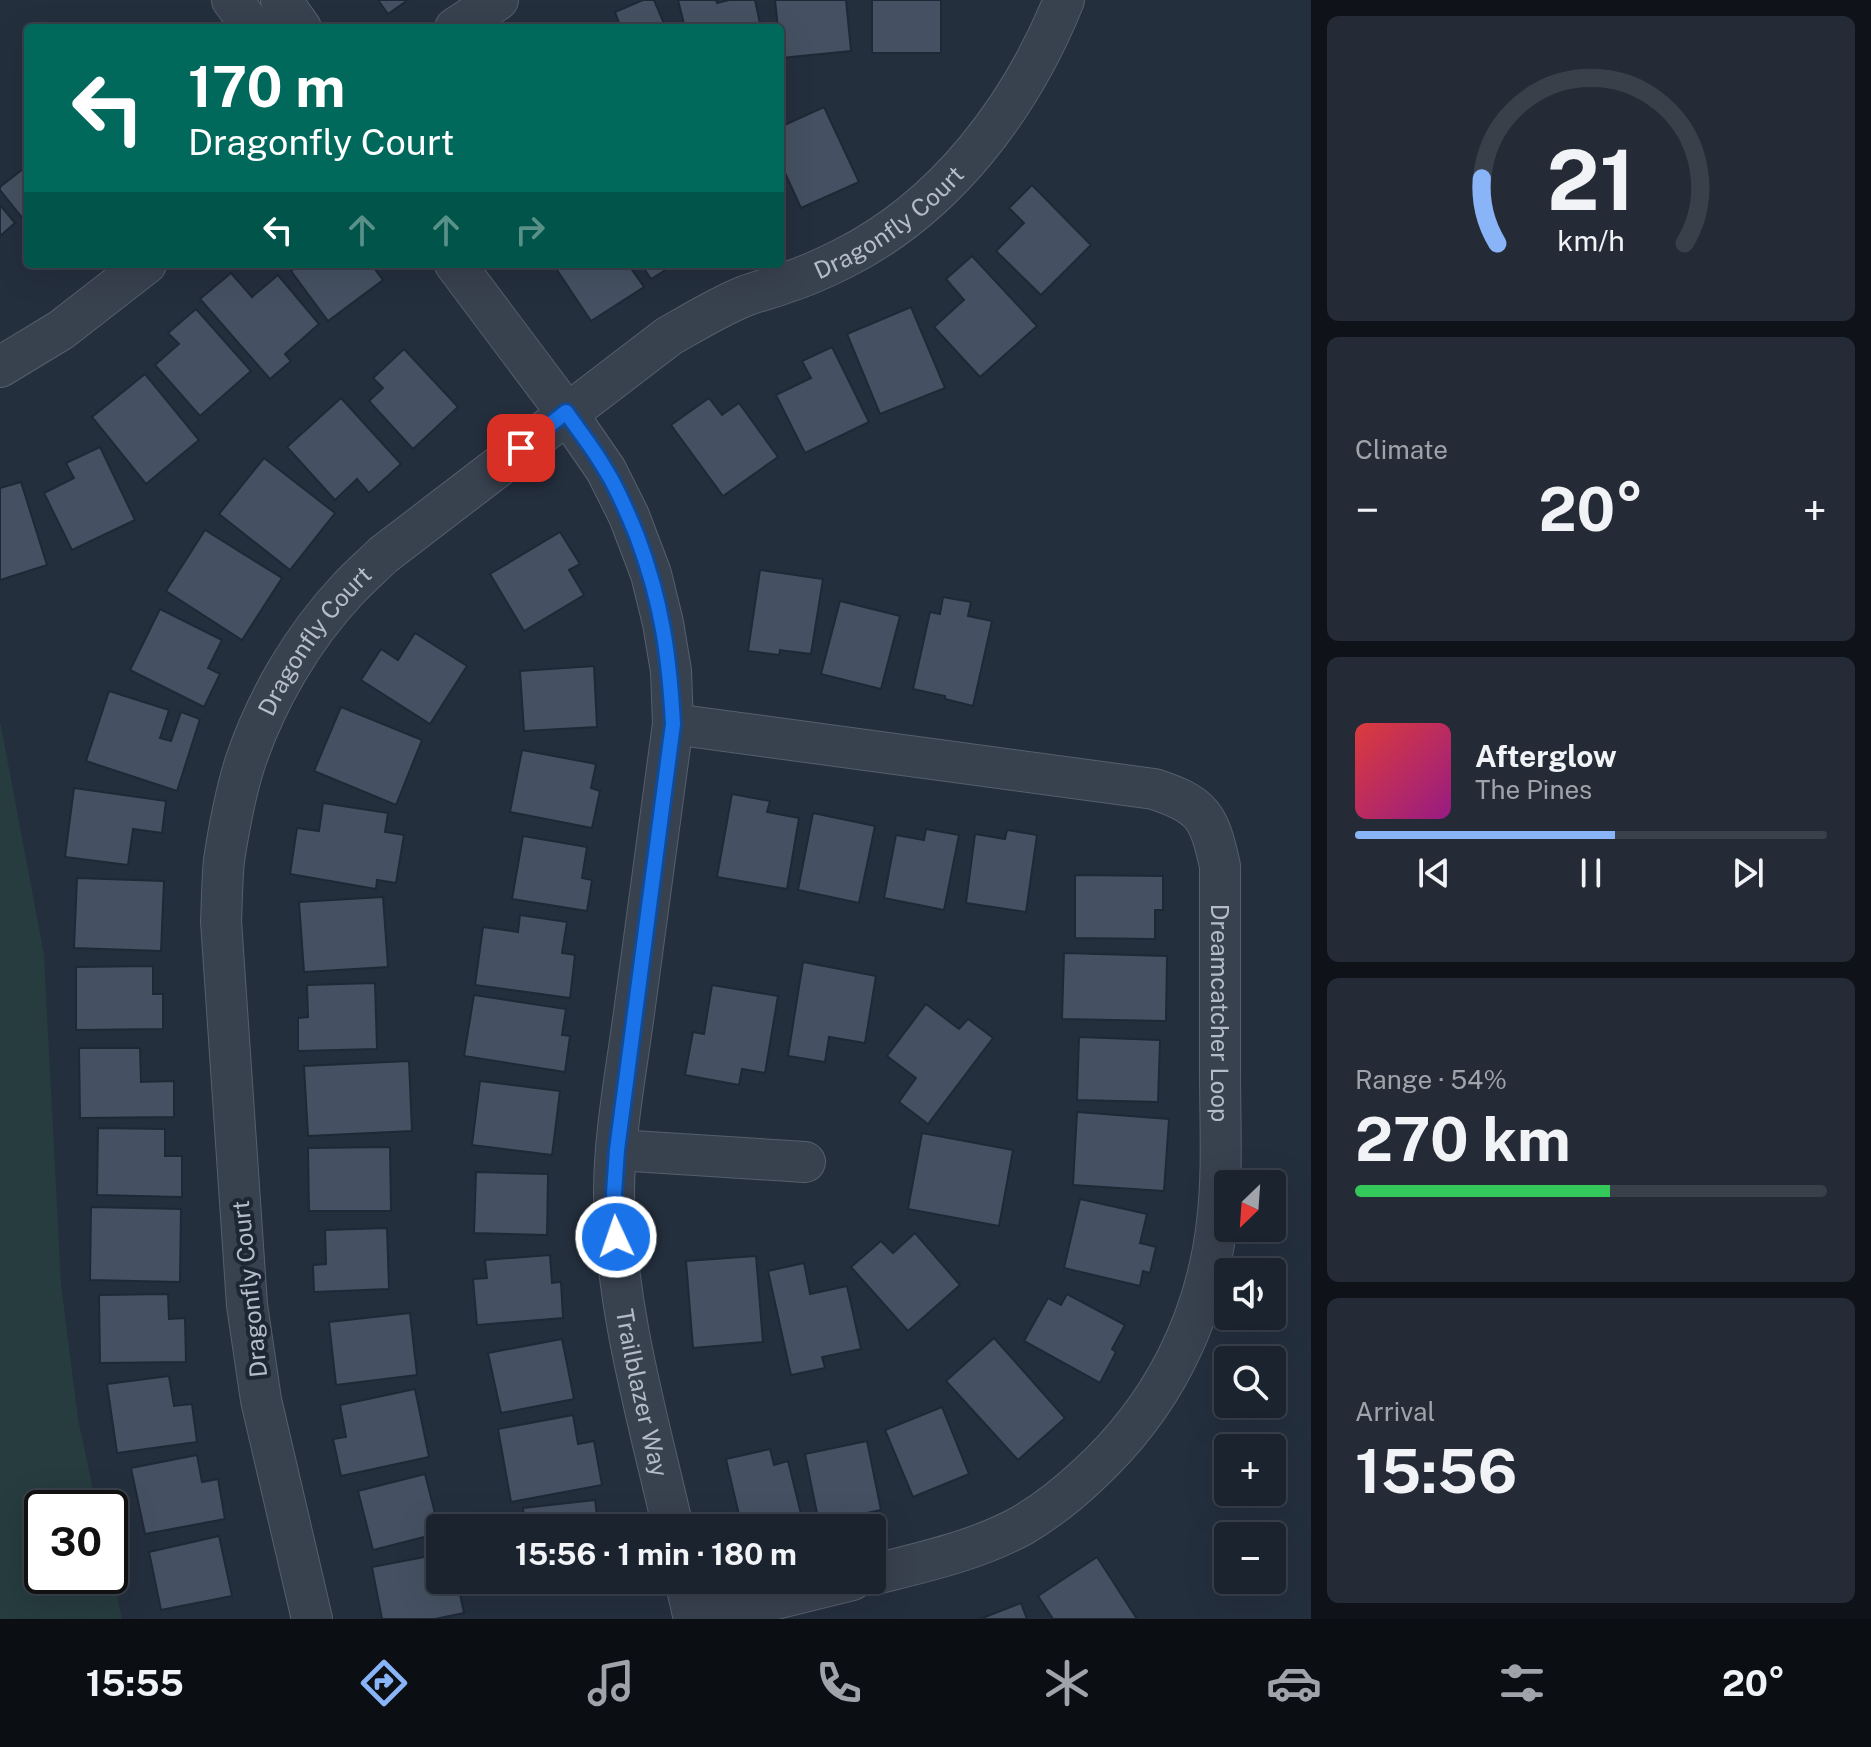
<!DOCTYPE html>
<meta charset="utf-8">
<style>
body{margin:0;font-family:"Public Sans",sans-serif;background:#242b36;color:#f1f3f6;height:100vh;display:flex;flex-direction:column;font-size:30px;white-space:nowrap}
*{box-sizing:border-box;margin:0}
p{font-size:26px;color:#a0a4aa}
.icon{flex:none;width:44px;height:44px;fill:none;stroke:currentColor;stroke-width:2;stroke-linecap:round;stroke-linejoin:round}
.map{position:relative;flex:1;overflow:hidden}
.panel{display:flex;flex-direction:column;gap:16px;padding:16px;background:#0f1319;width:560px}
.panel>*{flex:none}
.banner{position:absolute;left:24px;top:24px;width:760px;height:244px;border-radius:8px;box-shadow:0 8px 32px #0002,0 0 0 2px #39404a;background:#00695c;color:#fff;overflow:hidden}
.needle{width:52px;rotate:205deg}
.buttons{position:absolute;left:1214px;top:1170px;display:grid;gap:16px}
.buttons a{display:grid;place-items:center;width:72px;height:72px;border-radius:8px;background:#1b232e;box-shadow:0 8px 32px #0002,0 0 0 2px #39404a;font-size:40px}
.speed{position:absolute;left:24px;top:1490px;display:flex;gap:16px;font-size:40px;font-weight:700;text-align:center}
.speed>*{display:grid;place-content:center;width:104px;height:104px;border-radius:50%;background:#1b232e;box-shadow:0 8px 32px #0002,0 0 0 2px #39404a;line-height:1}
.speed .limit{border:4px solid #111;border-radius:12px;background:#fff;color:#111}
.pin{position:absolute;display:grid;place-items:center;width:68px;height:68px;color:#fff;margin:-34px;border-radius:16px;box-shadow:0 4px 12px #0006}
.me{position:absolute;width:88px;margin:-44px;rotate:357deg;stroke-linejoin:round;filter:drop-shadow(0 0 6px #0008)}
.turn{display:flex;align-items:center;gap:28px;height:168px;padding:0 32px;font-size:36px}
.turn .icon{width:104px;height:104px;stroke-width:2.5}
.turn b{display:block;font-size:56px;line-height:68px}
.lanes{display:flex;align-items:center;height:76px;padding:0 32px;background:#0003;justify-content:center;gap:40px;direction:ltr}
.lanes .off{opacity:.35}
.big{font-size:60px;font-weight:700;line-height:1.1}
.panel .tile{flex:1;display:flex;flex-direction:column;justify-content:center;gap:12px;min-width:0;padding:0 28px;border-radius:12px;background:#242b36}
.panel .dial{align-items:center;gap:0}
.dial svg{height:208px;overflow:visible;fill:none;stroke:#39404a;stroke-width:7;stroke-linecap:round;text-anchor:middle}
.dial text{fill:#f1f3f6;stroke:none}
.song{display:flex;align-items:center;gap:24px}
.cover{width:96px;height:96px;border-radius:12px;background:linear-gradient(135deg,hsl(0 70% 55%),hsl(310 70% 35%))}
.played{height:8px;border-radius:4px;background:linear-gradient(90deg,#8ab4f8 55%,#39404a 55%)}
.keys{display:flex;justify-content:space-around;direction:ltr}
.heat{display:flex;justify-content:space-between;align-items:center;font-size:44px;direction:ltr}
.charge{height:12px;border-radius:6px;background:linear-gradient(90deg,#34c759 54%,#39404a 0)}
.trip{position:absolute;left:426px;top:1514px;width:460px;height:80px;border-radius:8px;background:#1b232e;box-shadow:0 8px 32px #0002,0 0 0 2px #39404a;font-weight:700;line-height:80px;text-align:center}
.tabs{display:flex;height:128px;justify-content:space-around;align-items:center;background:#0b0e12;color:#a0a4aa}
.tabs .icon{width:56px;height:56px}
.tabs .on{color:#8ab4f8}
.tabs b{font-size:36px;color:#f1f3f6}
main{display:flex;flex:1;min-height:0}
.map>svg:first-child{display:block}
.green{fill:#263c3f}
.building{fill:#455162;stroke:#1f2835;stroke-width:2}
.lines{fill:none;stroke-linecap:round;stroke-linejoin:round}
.minor-casing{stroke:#565f6c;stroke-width:42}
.minor{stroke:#38414e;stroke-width:40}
.route-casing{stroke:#114b97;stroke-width:20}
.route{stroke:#1a73e8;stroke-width:14}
.labels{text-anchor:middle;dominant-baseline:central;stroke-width:8;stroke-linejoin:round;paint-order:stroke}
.street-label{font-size:24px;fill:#b4bcc9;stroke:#1d2633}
</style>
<main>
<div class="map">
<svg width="1311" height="1619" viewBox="0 0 1311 1619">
<rect width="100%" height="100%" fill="#242f3e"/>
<!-- green -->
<path class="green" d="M0,721L44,955L61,1284L78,1419L97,1508H42V1576H110V1566L122,1619H0Z"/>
<!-- building -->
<g class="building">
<path d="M378,0H408L388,14Z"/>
<path d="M643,0H654L666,28H621L615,12Z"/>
<path d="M678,0H716L717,3L729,0H755L761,28H685Z"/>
<path d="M775,0H846L851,51L781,58L780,28H778Z"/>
<rect x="872" y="0" width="69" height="53"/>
<path d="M824,107L859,182L801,208L780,162V127Z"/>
<path d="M28,165V225L0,190V187Z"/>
<path d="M1032,185L1091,245L1041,295L996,251L1024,223L1009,208Z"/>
<path d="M0,205L15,223L0,236Z"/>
<path d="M972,256L1037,326L980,377L934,327L964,300L946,279Z"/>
<path d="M301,264H371L383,280L328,321L291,271Z"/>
<path d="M553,264H628L644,287L591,321Z"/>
<path d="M641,264H675L651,279Z"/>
<path d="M231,273L252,297L278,275L319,324L285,354L291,361L270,379L200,299Z"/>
<path d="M911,307L945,388L880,414L847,334Z"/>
<path d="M196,309L251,371L200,416L155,365L179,344L168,333Z"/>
<path d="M832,347L869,422L805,453L776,395L811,378L802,361Z"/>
<path d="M404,349L458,407L413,449L369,401L383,388L373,378Z"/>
<path d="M145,374L199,440L146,484L92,417Z"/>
<path d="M341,398L401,464L369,493L357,479L335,500L287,447Z"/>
<path d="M709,398L722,415L739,403L778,457L723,496L671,425Z"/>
<path d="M100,447L135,520L72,550L44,493L74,478L66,463Z"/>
<path d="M264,458L335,513L290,570L219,514Z"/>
<path d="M21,482L47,565L0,580V488Z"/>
<path d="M205,530L282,578L242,640L166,591Z"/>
<path d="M560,532L580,564L569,570L584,595L524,631L490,574Z"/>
<path d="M760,570L823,579L811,654L780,650L779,655L748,651Z"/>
<path d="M943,597L971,602L968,616L992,621L973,706L945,699V696L913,689L930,612L940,614Z"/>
<path d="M840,601L900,616L881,689L821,674Z"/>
<path d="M160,609L222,640L208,668L220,674L204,707L130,670Z"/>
<path d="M415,633L467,666L430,724L361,680L381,649L398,660Z"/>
<path d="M594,666L597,727L524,731L520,671Z"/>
<path d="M109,691L169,710L160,738L171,741L181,712L200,719L177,791L86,761Z"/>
<path d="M341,707L422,740L396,805L314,771Z"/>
<path d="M522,750L596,764L591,788L600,791L592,828L510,812Z"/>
<path d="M74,788L166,801L162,833L133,829L128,865L65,857Z"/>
<path d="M732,794L770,801L767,812L799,818L787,889L717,877Z"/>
<path d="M323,803L388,813L385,832L404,835L396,883L377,880L376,889L290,874L297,828L319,831Z"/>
<path d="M813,813L875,826L859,903L798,890Z"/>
<path d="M926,829L959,835L944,910L884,898L896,835L924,840Z"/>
<path d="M1007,830L1037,835L1026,912L966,903L975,834L1005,839Z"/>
<path d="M523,836L587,847L582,878L592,880L587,911L512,899Z"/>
<path d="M1075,875L1163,876V910H1155V939L1075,938Z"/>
<path d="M77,878L164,881L161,951L74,948Z"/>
<path d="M383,897L388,967L304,972L299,902Z"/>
<path d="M520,915L567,922L562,953L575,955L570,998L475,985L483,927L518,932Z"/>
<path d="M1064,953L1167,956L1166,1021L1062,1019Z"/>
<path d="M803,962L876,976L865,1043L829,1037L825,1062L788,1056Z"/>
<path d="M153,966V994H163V1029L76,1030V967Z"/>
<path d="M375,983L377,1049L298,1051V1018L308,1017L307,985Z"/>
<path d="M712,985L778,996L765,1073L742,1069L739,1085L685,1075L693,1032L704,1034Z"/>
<path d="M474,995L566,1009L562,1035L570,1036L565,1072L464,1056Z"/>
<path d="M926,1004L959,1029L968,1019L993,1038L928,1124L899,1102L916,1078L887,1056Z"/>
<path d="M1079,1037L1160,1040L1158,1102L1077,1100Z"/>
<path d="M79,1048H140L141,1082L174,1081V1117L80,1118Z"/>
<path d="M409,1061L412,1131L308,1136L304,1066Z"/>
<path d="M480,1081L560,1091L552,1155L472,1145Z"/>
<path d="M1077,1112L1169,1119L1164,1191L1073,1185Z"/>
<path d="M98,1128L165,1129V1156H182V1197L97,1195Z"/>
<path d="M922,1133L1013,1150L999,1226L908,1209Z"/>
<path d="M390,1147L391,1211H309L308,1148Z"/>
<path d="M476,1172L548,1174L547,1235L474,1233Z"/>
<path d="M1080,1199L1147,1214L1140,1243L1156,1247L1150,1273L1143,1271L1140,1286L1064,1268Z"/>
<path d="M91,1207L181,1209L180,1282L90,1280Z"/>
<path d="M387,1228L389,1289L314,1292L313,1265L326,1264L325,1230Z"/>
<path d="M915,1233L960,1285L908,1331L851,1267L881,1241L893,1253Z"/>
<path d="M550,1255L552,1283L561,1282L563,1318L477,1325L473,1279L487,1278L485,1260Z"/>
<path d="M756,1256L763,1342L693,1348L686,1261Z"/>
<path d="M804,1263L810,1294L847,1286L861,1349L822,1357L825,1368L791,1375L768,1271Z"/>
<path d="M168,1294L169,1319L185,1318L186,1362L100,1363L99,1295Z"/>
<path d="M1067,1294L1125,1325L1112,1349L1116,1352L1100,1383L1024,1341L1048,1298L1061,1305Z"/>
<path d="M410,1313L417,1375L336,1385L329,1322Z"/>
<path d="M994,1338L1065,1418L1018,1460L946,1381Z"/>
<path d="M562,1339L574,1399L501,1413L488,1353Z"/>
<path d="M169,1376L174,1406L192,1404L197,1442L117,1453L107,1384Z"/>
<path d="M415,1389L429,1457L341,1476L333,1439L346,1437L340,1405Z"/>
<path d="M942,1407L969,1474L913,1497L885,1430Z"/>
<path d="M573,1415L578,1444L594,1441L602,1485L511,1502L498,1429Z"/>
<path d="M867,1441L881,1510L819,1523L805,1454Z"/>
<path d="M770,1449L774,1465L788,1461L804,1526L794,1528H742L726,1459Z"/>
<path d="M197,1455L202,1482L218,1479L225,1519L145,1534L131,1468Z"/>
<path d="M425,1474L440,1533L373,1550L358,1491Z"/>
<path d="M595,1500L598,1524L609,1523L610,1528H525L523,1508Z"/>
<path d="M219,1536L232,1596L161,1610L149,1552Z"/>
<path d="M440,1554V1580H457L464,1613L435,1619H382L372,1567Z"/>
<path d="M1097,1557L1137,1619H1053L1038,1596Z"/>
<path d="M1021,1603L1027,1619H980Z"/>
</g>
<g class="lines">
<!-- minor casing -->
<g class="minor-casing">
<g id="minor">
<path d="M232,0L253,28"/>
<path d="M281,0L301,28"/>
<path d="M455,28L498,0"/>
<path id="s1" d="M455,264L566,412L606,470L629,516L651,574L663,623L671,671L673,724C660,821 647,917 634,1013C626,1073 614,1134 614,1194C615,1307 648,1418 673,1528"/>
<path d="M0,367L61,330L146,264"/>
<path id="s2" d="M673,724L1154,789C1203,805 1209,816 1220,866C1220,934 1220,1003 1220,1071C1220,1121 1223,1173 1217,1222C1206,1321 1161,1408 1088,1475C1068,1494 1045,1512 1021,1526C975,1551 923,1562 872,1575"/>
<path d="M617,1150L805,1162"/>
<path d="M685,1580L694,1619"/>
<path id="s3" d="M312,1619L261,1400L247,1305L221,921C222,901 222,880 224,860C229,828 235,794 245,763C266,700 302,638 348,589C359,577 372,566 383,555L669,336C694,322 718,307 745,296C758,291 772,288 785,283C804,277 824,268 842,259C946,207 1021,107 1064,0"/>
<path d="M695,1619L852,1580"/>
</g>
</g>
<!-- minor -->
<use href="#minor" class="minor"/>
</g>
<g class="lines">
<!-- route casing -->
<g class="route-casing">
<path id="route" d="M521,448L566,412C579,431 594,449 605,469C618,489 628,514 637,536C662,603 669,654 673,724L617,1150L614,1193L616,1237"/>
</g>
<!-- route -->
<use href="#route" class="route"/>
</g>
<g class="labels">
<!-- street labels -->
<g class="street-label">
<text stroke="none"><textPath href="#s3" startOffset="1728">Dragonfly Court</textPath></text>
<text stroke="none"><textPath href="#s3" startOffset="1008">Dragonfly Court</textPath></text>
<text stroke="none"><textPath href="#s2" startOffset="742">Dreamcatcher Loop</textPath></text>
<text transform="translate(249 1289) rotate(-96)">Dragonfly Court</text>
<text stroke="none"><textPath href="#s1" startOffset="1196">Trailblazer Way</textPath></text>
</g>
</g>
</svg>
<div class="buttons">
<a><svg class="needle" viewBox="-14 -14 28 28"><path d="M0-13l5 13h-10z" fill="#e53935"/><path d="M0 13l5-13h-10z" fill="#a0a4aa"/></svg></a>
<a><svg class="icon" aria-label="sound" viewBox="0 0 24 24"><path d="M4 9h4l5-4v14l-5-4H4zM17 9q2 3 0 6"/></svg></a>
<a><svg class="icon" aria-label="search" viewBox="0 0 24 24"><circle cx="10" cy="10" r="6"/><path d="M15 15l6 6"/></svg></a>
<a>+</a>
<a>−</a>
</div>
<div class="speed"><div class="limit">30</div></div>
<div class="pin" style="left:521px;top:448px;background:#d93025"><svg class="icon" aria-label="arrive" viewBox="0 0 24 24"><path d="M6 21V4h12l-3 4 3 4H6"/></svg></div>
<svg class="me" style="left:616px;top:1237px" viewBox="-20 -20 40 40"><circle r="17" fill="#1a73e8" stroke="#fff" stroke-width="3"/><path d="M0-11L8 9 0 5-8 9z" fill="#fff"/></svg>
<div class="trip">15:56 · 1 min · 180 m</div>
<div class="banner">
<div class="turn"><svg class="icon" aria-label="left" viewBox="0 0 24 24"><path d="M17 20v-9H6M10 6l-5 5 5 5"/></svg><div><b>170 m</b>Dragonfly Court</div></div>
<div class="lanes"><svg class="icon" aria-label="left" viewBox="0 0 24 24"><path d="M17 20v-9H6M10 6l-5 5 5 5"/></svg><svg class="icon off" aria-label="ahead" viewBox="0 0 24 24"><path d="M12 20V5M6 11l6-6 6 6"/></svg><svg class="icon off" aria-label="ahead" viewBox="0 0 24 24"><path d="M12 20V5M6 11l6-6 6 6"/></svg><svg class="icon off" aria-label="right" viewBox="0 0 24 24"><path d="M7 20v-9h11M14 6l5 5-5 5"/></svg></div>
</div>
</div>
<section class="panel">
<div class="tile dial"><svg viewBox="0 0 100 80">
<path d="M14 69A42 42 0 1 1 86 69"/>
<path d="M14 69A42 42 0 0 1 8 44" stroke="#8ab4f8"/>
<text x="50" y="56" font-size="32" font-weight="700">21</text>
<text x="50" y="72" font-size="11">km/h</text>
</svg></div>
<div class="tile"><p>Climate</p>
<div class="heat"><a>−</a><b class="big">20°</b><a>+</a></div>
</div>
<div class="tile">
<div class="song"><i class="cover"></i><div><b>Afterglow</b><p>The Pines</p></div></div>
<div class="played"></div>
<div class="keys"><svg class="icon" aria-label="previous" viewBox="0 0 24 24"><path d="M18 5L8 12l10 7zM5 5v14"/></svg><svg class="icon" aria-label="pause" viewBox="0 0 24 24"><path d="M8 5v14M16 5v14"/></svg><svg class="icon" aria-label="next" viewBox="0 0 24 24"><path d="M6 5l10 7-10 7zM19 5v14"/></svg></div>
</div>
<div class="tile"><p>Range · 54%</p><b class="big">270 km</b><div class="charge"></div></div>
<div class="tile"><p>Arrival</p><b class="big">15:56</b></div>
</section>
</main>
<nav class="tabs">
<b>15:55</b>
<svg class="icon on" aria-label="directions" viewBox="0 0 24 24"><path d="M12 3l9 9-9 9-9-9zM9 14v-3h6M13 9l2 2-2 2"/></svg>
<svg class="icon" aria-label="music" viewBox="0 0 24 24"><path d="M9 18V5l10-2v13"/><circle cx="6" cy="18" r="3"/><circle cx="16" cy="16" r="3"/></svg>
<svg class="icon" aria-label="phone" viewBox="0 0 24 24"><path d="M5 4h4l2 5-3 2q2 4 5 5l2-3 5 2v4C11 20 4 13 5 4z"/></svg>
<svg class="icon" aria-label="climate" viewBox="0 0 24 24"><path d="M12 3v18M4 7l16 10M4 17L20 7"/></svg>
<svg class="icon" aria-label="car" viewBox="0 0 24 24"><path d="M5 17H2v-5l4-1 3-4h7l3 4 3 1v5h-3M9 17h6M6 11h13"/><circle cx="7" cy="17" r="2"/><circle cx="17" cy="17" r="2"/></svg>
<svg class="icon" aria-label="filters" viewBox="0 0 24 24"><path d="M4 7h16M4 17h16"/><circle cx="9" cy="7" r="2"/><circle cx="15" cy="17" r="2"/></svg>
<b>20°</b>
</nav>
